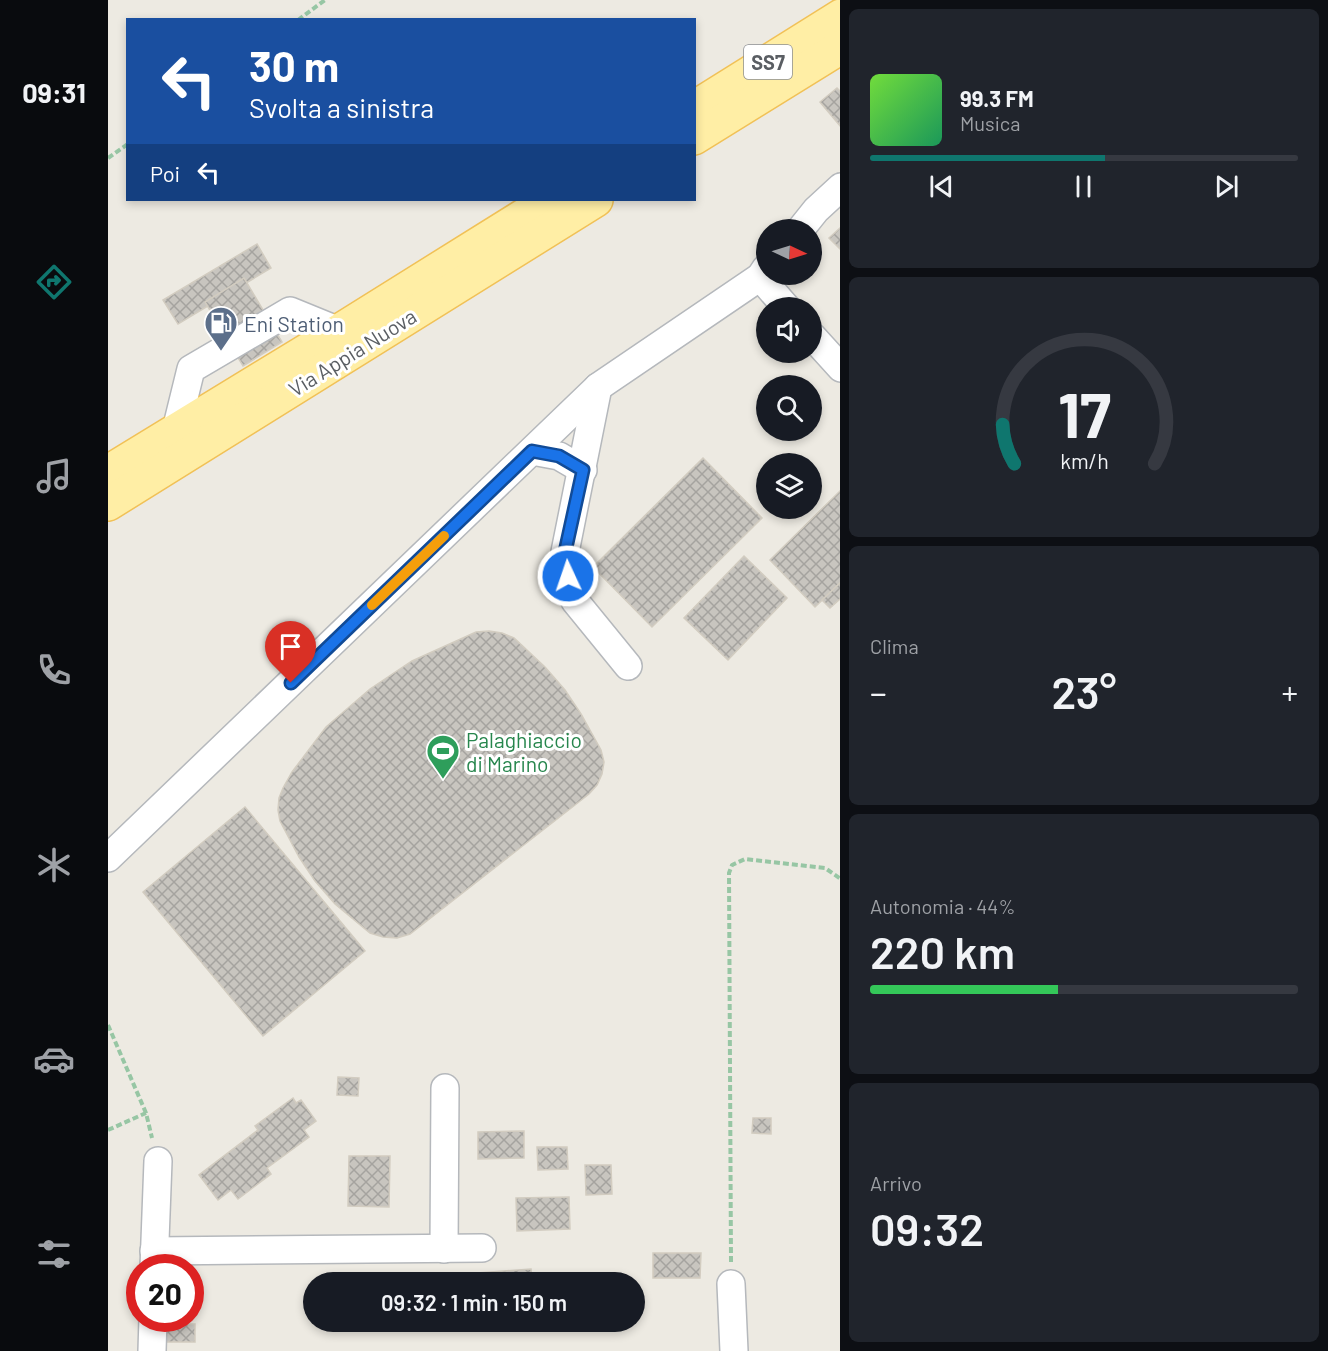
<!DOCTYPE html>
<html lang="it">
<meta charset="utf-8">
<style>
body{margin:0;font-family:Barlow,sans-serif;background:#20242c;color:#f1f3f6;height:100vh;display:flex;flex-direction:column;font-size:22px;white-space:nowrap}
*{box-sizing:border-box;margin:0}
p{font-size:20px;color:#9ea1a6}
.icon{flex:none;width:33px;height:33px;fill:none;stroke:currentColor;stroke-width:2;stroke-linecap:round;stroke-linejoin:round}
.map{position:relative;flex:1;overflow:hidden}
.side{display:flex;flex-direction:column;gap:9px;padding:9px;background:#0d0f14;width:488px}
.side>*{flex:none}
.hud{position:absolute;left:18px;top:18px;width:570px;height:183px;border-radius:0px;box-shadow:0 3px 9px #0003;background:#1a4fa0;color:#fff;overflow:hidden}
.needle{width:39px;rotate:94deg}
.buttons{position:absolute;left:648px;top:219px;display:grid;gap:12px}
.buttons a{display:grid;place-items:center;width:66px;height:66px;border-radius:50%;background:#171b24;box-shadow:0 3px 9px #0003;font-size:30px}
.speed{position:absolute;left:18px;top:1254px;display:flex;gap:12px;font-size:30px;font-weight:700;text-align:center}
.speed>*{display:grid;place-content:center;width:78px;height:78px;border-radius:50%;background:#171b24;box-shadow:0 3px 9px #0003;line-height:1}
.speed .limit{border:9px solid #d22;background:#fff;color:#111}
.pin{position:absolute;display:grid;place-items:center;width:51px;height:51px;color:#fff;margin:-62px -26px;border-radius:50% 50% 50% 0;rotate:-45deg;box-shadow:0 0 6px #0007}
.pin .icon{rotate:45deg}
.me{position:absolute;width:66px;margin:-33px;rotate:357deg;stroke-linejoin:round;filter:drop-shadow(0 0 4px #0008)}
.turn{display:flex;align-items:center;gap:21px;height:126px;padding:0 24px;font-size:27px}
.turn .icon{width:78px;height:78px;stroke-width:2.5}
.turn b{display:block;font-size:42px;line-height:51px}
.then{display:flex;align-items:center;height:57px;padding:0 24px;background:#0003;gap:12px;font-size:22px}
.big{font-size:45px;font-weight:600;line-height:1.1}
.side .widget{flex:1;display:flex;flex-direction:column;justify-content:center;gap:9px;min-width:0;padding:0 21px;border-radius:9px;background:#20242c}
.side .dial{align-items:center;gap:0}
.dial svg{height:156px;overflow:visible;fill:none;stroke:#363941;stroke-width:7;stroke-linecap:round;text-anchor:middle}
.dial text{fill:#f1f3f6;stroke:none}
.song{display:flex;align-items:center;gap:18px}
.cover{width:72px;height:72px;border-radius:9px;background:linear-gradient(135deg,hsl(100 70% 55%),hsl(150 70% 35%))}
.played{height:6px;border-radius:3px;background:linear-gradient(90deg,#0f766e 55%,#363941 55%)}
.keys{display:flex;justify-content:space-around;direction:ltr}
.heat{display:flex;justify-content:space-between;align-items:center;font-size:33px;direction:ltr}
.charge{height:9px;border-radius:4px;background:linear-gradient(90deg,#34c759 44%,#363941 0)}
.trip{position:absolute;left:195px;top:1272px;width:342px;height:60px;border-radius:30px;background:#171b24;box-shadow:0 3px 9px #0003;font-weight:600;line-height:60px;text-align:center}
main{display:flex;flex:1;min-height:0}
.tabs{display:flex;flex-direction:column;width:108px;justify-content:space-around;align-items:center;background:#090b0e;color:#9ea1a6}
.tabs .icon{width:42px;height:42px}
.tabs .current{color:#0f766e}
.tabs b{font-size:27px;color:#f1f3f6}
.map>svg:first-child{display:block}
.building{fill:url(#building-cross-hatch);stroke:#d2ccc0;stroke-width:1.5}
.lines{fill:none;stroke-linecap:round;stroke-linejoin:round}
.minor-casing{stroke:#b5b8bc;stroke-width:30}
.major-casing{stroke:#f1c157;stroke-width:36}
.path{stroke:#97c6a4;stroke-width:4;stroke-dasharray:6 3;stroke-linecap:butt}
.minor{stroke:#fff;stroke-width:27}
.major{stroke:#ffeea5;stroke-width:33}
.route-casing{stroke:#114b97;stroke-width:15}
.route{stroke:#1a73e8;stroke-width:10}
.slow{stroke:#f59e0b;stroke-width:10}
.labels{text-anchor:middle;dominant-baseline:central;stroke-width:6;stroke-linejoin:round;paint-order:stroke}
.shield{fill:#fff;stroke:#8c8e92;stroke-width:1.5}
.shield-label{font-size:20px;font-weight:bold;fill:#5a5e63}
.service-label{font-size:21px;fill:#4e5e75;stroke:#fff;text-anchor:start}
.street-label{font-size:21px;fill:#5a5e63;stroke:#fff}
.leisure-label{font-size:21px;fill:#27864d;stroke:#fff;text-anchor:start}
</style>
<main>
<nav class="tabs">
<b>09:31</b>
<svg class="icon current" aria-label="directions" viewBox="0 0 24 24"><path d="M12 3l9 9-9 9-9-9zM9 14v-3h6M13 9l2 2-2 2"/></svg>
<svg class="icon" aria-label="music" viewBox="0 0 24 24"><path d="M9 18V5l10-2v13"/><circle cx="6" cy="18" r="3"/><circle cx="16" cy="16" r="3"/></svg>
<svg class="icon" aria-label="phone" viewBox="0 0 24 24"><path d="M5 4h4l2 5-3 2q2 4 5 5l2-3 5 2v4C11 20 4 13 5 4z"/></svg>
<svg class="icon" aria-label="climate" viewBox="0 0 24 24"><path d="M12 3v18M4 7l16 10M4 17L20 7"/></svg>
<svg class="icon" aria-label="car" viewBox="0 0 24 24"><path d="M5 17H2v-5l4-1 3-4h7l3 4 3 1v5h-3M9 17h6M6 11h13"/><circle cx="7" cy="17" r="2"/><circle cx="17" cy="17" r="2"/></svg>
<svg class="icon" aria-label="filters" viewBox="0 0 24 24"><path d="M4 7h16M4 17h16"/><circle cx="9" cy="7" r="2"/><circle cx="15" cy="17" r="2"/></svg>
</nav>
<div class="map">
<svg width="733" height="1351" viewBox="0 0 733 1351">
<defs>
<pattern id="building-cross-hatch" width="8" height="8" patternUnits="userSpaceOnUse" patternTransform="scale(1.5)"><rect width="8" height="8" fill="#c8c5bf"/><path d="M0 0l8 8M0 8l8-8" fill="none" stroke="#a5a39f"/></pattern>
</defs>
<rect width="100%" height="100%" fill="#edeae2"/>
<!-- building -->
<g class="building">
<path d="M729,88L733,92V127L712,102Z"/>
<path d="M733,227V250L721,238Z"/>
<path d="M149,244L163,268L70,324L55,300Z"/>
<path d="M136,278L174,342L135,366L97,302Z"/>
<path d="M595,458L654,518L544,627L485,567Z"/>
<path d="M733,490V582L707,607L662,560Z"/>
<path d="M636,556L679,598L620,660L576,618Z"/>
<path d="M733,582V598L722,608L714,600Z"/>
<path d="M381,631L394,633L406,638L437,667L457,690L473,714L493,750L496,762L494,774L489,785L481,794L302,934L289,938L275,937L262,933L227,904L207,881L191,857L172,821L170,810L171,798L175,788L184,772L218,727L262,689L304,661L368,632Z"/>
<path d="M137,807L257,951L155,1036L35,892Z"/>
<path d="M230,1077L251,1078L250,1096L229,1095Z"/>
<path d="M185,1098L188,1103L193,1100L208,1121L196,1130L201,1137L159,1168L163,1174L130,1199L123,1190L110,1200L91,1175L150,1130L147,1126Z"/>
<path d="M645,1118H663V1134L644,1133Z"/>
<path d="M416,1131V1158L370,1159V1132Z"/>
<path d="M429,1147H459L460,1169L430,1170Z"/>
<path d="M241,1156H282L281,1207L240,1206Z"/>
<path d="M477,1165H503L504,1194L478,1195Z"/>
<path d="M461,1197L462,1229L409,1231L408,1198Z"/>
<path d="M545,1253H593L592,1278H545Z"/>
<path d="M423,1269L424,1282H370V1273Z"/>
<path d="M55,1318H74V1324H87V1342H55Z"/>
</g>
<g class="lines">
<!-- minor casing -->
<g class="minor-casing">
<g id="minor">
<path d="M692,230L708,210L733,187"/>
<path d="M652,277L679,308"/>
<path d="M704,336L733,368"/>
<path d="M490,387L457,552L460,576L467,601L520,666"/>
<path d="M68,430L83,369L182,311L231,331"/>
<path d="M424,451L451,456L475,470"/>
<path d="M0,858L490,387L652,277L658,268"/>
<path d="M336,1249L337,1088"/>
<path d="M46,1251L374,1248"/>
<path d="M46,1267L50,1161"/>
<path d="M623,1284L626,1351"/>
<path d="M44,1351L45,1318"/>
</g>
</g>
<!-- major casing -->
<g class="major-casing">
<g id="major">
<path d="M586,108L733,16"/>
<path d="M586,138L733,47"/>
<path d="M0,472L231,331L441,200"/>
<path d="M0,504L488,200"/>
</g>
</g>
<!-- path -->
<g class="path">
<path d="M190,20L217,0"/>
<path d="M0,158L20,144"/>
<path d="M0,1025L38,1113L44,1138"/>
<path d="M0,1130L38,1113"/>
<path d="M623,1262L621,873L624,865L637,859L717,868L733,879"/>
</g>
<!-- minor -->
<use href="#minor" class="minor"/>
<!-- major -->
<use href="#major" class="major"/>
</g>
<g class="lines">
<!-- route casing -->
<g class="route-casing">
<path id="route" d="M183,683L424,451L451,456L475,470L457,552L460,576"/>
</g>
<!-- route -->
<use href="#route" class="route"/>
<!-- slow -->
<path class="slow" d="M264,605L336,536"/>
</g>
<!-- icons -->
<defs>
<g id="fuel-pin" transform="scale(1.725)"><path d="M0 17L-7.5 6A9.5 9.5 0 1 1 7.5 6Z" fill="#5c6f8a" stroke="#fff"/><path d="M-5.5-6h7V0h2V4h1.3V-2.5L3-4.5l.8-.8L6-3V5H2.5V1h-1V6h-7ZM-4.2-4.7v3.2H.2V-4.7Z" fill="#fff"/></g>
<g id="stadium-pin" transform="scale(1.725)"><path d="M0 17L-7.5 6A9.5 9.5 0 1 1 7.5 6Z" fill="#2e9e5b" stroke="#fff"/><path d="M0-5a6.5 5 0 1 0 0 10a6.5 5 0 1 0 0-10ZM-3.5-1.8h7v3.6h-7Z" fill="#fff"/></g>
</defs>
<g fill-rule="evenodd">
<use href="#fuel-pin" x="113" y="323"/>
<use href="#stadium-pin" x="335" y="751"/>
</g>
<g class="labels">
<!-- shield labels -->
<rect class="shield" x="636" y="45" width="48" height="34" rx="4.5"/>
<g class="shield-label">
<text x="660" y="62">SS7</text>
</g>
<!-- service labels -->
<g class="service-label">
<text x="136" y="323">Eni Station</text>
</g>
<!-- street labels -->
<g class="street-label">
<text transform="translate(244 352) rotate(-32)">Via Appia Nuova</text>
</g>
<!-- leisure labels -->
<g class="leisure-label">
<text x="358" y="739">Palaghiaccio<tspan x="358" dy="24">di Marino</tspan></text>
</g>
</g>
</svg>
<div class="buttons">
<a><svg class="needle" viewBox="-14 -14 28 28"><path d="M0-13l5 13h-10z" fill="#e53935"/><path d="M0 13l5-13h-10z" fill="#9ea1a6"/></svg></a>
<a><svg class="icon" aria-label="sound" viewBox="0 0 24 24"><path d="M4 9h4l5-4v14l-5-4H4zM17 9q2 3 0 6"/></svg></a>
<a><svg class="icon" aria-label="search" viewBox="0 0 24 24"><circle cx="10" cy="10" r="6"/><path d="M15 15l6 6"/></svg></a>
<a><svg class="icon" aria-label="layers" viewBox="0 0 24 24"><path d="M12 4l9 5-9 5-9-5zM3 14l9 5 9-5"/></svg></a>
</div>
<div class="speed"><div class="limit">20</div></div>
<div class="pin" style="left:183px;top:683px;background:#d93025"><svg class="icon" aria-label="arrive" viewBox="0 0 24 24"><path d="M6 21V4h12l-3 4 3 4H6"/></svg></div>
<svg class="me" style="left:460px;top:576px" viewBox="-20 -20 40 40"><circle r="17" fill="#1a73e8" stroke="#fff" stroke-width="3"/><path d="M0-11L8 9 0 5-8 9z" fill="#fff"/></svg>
<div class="trip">09:32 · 1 min · 150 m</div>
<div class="hud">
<div class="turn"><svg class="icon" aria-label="left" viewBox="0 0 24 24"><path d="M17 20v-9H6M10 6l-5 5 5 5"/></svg><div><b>30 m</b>Svolta a sinistra</div></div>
<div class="then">Poi<svg class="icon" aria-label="left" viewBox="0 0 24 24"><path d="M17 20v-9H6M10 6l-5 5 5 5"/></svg></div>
</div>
</div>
<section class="side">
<div class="widget">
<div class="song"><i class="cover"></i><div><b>99.3 FM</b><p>Musica</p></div></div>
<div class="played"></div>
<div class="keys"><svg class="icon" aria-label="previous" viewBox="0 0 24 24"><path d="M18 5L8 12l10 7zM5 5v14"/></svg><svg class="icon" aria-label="pause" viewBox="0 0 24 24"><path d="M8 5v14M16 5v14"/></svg><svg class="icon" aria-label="next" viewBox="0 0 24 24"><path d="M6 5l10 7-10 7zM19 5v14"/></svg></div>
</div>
<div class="widget dial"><svg viewBox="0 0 100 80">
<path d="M14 69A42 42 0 1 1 86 69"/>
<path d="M14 69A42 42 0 0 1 8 49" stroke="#0f766e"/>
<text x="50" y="56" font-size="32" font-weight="700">17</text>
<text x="50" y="72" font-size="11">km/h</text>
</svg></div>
<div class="widget"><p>Clima</p>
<div class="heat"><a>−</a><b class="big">23°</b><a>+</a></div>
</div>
<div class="widget"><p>Autonomia · 44%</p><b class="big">220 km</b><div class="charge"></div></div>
<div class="widget"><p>Arrivo</p><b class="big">09:32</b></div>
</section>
</main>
